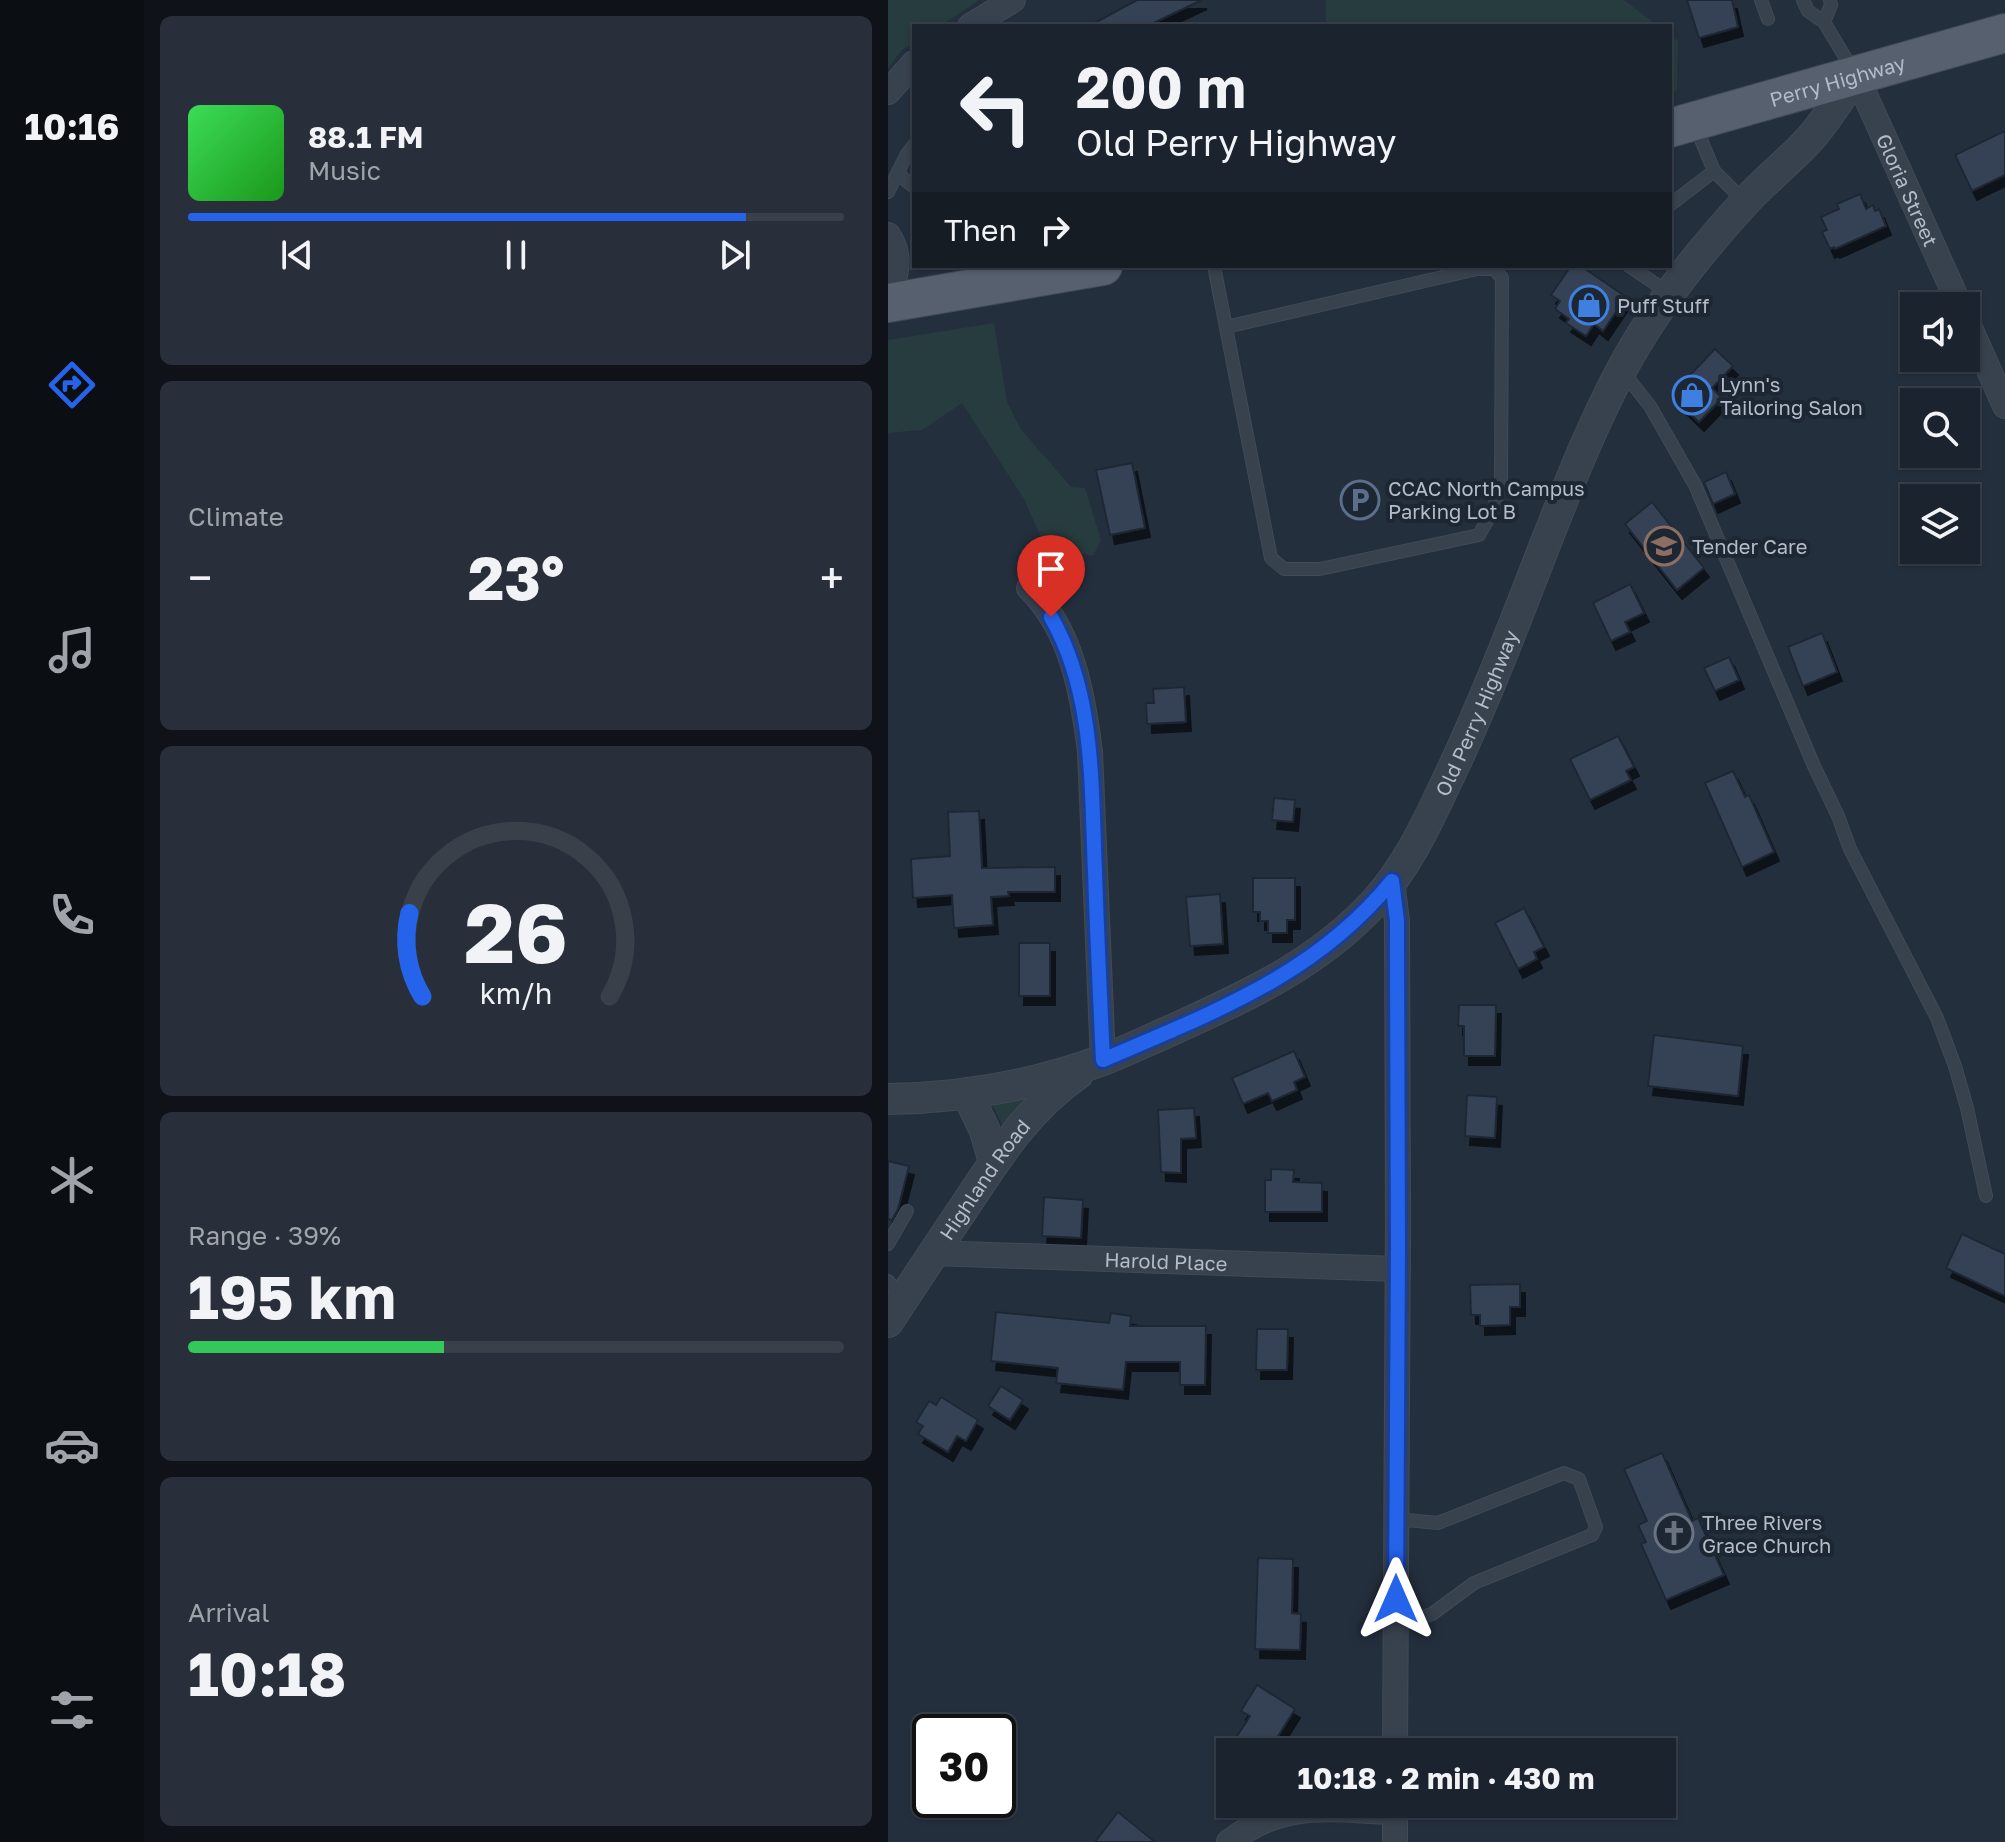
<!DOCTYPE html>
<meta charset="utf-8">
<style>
body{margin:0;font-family:"Golos Text",sans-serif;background:#282f3a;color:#f1f3f6;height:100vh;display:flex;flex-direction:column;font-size:30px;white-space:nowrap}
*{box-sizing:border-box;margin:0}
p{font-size:26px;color:#a0a4aa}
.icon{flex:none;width:44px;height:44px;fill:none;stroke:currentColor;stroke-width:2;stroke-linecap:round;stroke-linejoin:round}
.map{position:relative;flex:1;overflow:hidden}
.panel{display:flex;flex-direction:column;gap:16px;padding:16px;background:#0f1319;width:744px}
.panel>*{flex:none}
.banner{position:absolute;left:24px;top:24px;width:760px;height:244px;border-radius:0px;box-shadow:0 2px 6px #0004,0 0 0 2px #39404a;background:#1b232e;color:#f1f3f6;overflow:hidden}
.buttons{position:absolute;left:1012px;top:292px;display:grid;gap:16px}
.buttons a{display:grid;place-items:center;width:80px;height:80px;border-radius:0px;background:#1b232e;box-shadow:0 2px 6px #0004,0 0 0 2px #39404a;font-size:40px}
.speed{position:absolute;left:24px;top:1714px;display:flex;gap:16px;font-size:40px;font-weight:700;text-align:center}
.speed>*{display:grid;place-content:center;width:104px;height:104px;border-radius:50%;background:#1b232e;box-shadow:0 2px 6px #0004,0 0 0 2px #39404a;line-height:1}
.speed .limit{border:4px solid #111;border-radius:12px;background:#fff;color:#111}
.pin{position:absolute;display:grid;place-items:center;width:68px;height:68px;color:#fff;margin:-82px -34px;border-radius:50% 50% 50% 0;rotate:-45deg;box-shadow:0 0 8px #0007}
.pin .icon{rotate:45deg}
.me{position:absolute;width:88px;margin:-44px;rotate:0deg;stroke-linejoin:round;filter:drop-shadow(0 0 6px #0008)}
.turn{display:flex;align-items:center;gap:28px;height:168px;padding:0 32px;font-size:36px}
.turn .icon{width:104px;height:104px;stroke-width:2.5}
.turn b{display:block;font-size:56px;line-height:68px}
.then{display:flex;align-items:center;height:76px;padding:0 32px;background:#0003;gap:16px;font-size:30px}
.big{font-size:60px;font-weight:700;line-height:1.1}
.panel .tile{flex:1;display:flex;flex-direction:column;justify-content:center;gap:12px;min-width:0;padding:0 28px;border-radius:12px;background:#282f3a}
.panel .dial{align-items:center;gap:0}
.dial svg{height:208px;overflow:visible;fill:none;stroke:#39404a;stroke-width:7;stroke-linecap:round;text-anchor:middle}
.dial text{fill:#f1f3f6;stroke:none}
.song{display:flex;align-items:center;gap:24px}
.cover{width:96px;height:96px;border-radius:12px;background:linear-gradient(135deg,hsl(130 70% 55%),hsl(120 70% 35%))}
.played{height:8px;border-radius:4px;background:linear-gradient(90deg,#2563eb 85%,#39404a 85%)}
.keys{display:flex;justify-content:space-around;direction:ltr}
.heat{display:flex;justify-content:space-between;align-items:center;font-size:44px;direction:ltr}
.charge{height:12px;border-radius:6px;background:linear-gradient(90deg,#34c759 39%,#39404a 0)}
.trip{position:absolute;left:328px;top:1738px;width:460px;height:80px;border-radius:0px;background:#1b232e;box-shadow:0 2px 6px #0004,0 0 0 2px #39404a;font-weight:700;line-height:80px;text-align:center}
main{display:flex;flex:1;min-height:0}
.tab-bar{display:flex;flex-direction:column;width:144px;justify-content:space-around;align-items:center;background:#0b0e12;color:#a0a4aa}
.tab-bar .icon{width:56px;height:56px}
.tab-bar .current{color:#2563eb}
.tab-bar b{font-size:36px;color:#f1f3f6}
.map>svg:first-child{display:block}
.green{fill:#263c3f}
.building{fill:#364354;stroke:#1f2835;stroke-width:2;filter:url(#shadow)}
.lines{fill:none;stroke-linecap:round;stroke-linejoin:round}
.service-casing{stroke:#414a57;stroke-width:14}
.minor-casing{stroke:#414a57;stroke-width:26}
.tertiary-casing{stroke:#414a57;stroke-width:32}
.primary-casing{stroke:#414a57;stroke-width:40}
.service{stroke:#38414e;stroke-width:12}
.minor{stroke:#38414e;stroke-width:24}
.tertiary{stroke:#38414e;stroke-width:30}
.primary{stroke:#56606e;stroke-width:38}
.route-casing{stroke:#184099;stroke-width:20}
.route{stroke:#2563eb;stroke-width:14}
.labels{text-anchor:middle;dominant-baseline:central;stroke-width:8;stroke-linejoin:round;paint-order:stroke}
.street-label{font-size:20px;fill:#b4bcc9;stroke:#1d2633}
.poi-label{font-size:20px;fill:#b4bcc9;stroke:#1d2633;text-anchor:start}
</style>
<main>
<nav class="tab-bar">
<b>10:16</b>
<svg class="icon current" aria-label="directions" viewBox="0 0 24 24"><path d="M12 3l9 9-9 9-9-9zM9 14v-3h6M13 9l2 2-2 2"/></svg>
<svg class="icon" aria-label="music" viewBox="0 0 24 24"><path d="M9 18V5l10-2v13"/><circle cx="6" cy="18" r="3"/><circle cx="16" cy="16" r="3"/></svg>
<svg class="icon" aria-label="phone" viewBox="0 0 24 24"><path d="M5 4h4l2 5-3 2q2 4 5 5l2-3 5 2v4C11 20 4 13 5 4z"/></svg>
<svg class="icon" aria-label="climate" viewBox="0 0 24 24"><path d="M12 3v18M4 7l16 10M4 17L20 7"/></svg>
<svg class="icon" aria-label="car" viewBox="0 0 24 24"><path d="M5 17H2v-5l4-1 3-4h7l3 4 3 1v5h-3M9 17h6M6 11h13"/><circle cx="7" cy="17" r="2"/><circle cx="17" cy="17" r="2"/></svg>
<svg class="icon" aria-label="filters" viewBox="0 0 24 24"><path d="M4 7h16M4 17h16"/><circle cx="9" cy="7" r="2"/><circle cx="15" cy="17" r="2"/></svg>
</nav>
<section class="panel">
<div class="tile">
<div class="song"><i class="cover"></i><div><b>88.1 FM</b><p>Music</p></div></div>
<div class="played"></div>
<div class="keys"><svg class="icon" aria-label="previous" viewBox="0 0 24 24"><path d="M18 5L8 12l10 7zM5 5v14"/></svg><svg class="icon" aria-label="pause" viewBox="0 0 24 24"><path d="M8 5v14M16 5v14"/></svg><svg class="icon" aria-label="next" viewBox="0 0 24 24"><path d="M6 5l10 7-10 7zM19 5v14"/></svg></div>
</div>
<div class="tile"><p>Climate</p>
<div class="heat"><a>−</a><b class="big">23°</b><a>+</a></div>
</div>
<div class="tile dial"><svg viewBox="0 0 100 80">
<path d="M14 69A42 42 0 1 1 86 69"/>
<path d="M14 69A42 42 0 0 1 9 37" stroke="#2563eb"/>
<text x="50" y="56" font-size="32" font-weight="700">26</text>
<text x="50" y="72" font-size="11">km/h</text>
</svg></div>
<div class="tile"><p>Range · 39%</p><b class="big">195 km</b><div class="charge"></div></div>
<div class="tile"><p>Arrival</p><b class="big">10:18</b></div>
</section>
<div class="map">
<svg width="1117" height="1842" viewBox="0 0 1117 1842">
<defs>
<filter id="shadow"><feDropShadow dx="5" dy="9" stdDeviation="0" flood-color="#0009"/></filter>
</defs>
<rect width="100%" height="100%" fill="#242f3e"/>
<!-- green -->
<g class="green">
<path d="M0,0H89L90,1L52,26H26V43L14,50L0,68Z"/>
<path d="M438,0H736L770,26H438Z"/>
<path d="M782,35L790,41L789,91L782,93Z"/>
<path d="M106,323L119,402L132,428L183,487L197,488L213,540L205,556L157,546L136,499L74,403L34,430L0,433V340Z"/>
<path d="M134,1096L137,1103L116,1125L114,1124L105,1106L109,1101Z"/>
</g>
<!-- building -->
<g class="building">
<path d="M249,0H314L259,26H201Z"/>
<path d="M799,0H844L850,27L811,38Z"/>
<path d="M1117,131V175L1084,191L1067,155Z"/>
<path d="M972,194L978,209L985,205L987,211L991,209L998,226L947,249L946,247L942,249L934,232L939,230L933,217L951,209L949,204Z"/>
<path d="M683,266H693L738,297L715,331L706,324L698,336L678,323L681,319L667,309L672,301L663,295Z"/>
<path d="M827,349L845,366L824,388L834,398L811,422L783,395Z"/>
<path d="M244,463L257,528L222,535L208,470Z"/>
<path d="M838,472L847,494L825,504L816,482Z"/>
<path d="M764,502L816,568L789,590L737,524Z"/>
<path d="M742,584L756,613L737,622L742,632L723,641L705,603Z"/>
<path d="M934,633L949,672L915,686L900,647Z"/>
<path d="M841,657L851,680L827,691L816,668Z"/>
<path d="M296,687L298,722L259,724L258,703H266L265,689Z"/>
<path d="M730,736L746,767L738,771L743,780L702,800L682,759Z"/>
<path d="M845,771L857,797L861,795L886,852L854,867L817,783Z"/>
<path d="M386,798L407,800L405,822L384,820Z"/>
<path d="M91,811L94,868L167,867V892H120L121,896L103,897L105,925L66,928L64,895L25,898L23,859L62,856L60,812Z"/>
<path d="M365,878H407V920H399V933H380V921H372V912H365Z"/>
<path d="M332,894L335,944L302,946L298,897Z"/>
<path d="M636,908L656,947L646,952L649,959L630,969L607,923Z"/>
<rect x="131" y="943" width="31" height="53"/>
<path d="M571,1005H608L607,1056H576V1026H570Z"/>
<path d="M766,1035L855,1046L850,1096L760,1086Z"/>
<path d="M406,1051L417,1077L406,1082L409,1090L384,1101L380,1093L355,1104L344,1078Z"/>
<path d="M579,1095L609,1097L607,1138L577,1136Z"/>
<path d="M306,1108L308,1138L293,1139V1173L273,1172L270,1110Z"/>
<path d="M0,1161L21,1166L10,1209L4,1220L0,1219Z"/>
<path d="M383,1169L406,1170L405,1182L434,1183V1212H377V1180H383Z"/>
<path d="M156,1197L195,1200L193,1238L154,1236Z"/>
<path d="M1074,1234L1117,1254V1296L1058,1268Z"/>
<path d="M632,1284V1307H622V1325L592,1326V1315H583L582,1285Z"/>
<path d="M108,1312L221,1323L223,1313L243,1316L242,1326H318L317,1385H292V1362H238L235,1390L168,1383L170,1368L103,1361Z"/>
<path d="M369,1329H400L399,1370H368Z"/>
<path d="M113,1386L135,1400L122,1420L100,1406Z"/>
<path d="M53,1397L90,1420L78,1441L69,1436L60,1452L30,1434L35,1426L28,1422L41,1401L48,1405Z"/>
<path d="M774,1453L804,1521L810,1518L836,1575L778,1600L753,1544L758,1542L750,1525L759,1521L736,1469Z"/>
<path d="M370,1558L405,1559L404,1613L413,1614L412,1650L367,1649Z"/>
<path d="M369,1685L407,1709L380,1752H371L348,1738L362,1716L353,1711Z"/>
<path d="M230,1812L267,1842H207Z"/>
</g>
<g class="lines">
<!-- service casing -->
<g class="service-casing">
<g id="service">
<path d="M873,0L880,19"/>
<path d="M915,0L920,11L936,22L966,72"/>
<path d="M936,22L943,5L942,0"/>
<path d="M826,171L857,202"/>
<path d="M10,174L26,187"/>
<path d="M0,192L19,154L26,145"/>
<path d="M782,205L826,171L807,125"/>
<path d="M326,266L383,558L396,569H432L591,535L606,508L613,479L614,278L606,269H589L338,327"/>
<path d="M741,266L781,293"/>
<path d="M735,372L762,406L807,485L926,766L950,816L962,849L1049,1018L1067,1066L1079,1108L1098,1196"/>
<path d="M0,1244L19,1211"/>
<path d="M0,1281L15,1299"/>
<path d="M508,1626L544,1614L586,1583L704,1535L708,1527L691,1479L676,1473L550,1523L508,1519"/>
</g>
</g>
<!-- minor casing -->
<g class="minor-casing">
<g id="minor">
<path d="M82,26L125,0"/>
<path id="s1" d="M968,75L1072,306"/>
<path d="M0,92L26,63"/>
<path d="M0,235C12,253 11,270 2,289"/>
<path d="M1078,319L1117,406"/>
<path d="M141,588C184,630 195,695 202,752L215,1060"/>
<path d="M504,881L509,921L510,1225L507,1752"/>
<path id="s2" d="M46,1253L510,1269"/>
<path d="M507,1804V1842"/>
<path d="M341,1842C396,1799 442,1810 507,1812"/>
</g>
</g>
<!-- tertiary casing -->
<g class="tertiary-casing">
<g id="tertiary">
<path d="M79,1093L97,1131L106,1162"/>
<path id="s3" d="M0,1099C72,1098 147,1085 215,1060C238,1051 261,1040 284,1030C359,996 430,964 487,902C523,862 543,814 566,766C600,693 629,617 658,542C681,484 704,425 734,369C767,307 811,252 859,200C878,180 900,162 919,142C938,122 952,97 968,75"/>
<path id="s4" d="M0,1322C25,1284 50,1246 75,1209C108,1159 140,1108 190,1074"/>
</g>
</g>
<!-- primary casing -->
<g class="primary-casing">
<g id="primary">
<path id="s5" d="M782,128L1117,33"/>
<path d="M0,303L215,266"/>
</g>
</g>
<!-- service -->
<use href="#service" class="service"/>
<!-- minor -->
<use href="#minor" class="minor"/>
<!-- tertiary -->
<use href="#tertiary" class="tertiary"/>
<!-- primary -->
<use href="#primary" class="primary"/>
</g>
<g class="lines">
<!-- route casing -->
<g class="route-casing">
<path id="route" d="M163,617C207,694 203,785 207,872C209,934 212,997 215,1060C323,1013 427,976 504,881L509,921V952L510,1247L508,1599"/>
</g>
<!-- route -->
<use href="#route" class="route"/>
</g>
<!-- icons -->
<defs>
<g id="shop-ring" transform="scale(2)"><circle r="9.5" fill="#1d2633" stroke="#3f7fe0" stroke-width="1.5"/><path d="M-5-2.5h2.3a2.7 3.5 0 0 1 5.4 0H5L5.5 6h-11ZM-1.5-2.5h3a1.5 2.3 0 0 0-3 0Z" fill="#3f7fe0"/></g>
<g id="parking-ring" transform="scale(2)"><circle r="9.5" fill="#1d2633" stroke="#5c6f8a" stroke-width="1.5"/><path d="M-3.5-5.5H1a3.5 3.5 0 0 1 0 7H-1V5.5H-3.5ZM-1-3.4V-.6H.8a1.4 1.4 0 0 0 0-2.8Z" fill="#5c6f8a"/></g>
<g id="school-ring" transform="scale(2)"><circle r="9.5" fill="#1d2633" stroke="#8d6e63" stroke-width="1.5"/><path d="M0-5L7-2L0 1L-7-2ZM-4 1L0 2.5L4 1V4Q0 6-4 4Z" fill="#8d6e63"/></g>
<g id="church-ring" transform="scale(2)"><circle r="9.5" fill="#1d2633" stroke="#6b7280" stroke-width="1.5"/><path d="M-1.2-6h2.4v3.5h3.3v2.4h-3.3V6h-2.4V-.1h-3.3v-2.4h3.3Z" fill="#6b7280"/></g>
</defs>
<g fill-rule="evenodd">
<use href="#shop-ring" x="701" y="305"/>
<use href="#shop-ring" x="804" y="395"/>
<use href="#parking-ring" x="472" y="500"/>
<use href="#school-ring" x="776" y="546"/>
<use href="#church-ring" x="786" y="1533"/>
</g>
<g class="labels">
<!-- street labels -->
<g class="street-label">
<text stroke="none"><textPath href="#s5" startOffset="174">Perry Highway</textPath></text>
<text stroke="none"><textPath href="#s1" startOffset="126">Gloria Street</textPath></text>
<text stroke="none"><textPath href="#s3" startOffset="752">Old Perry Highway</textPath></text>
<text stroke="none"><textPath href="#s4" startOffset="172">Highland Road</textPath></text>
<text stroke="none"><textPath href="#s2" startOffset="232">Harold Place</textPath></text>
</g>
<!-- poi labels -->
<g class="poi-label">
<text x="729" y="305">Puff Stuff</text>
<text x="832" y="384">Lynn's<tspan x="832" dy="23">Tailoring Salon</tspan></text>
<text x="500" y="488">CCAC North Campus<tspan x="500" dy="23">Parking Lot B</tspan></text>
<text x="804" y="546">Tender Care</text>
<text x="814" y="1522">Three Rivers<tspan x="814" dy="23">Grace Church</tspan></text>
</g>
</g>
</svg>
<div class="buttons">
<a><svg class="icon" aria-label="sound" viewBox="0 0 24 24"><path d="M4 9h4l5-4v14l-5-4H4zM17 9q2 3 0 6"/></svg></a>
<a><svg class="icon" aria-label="search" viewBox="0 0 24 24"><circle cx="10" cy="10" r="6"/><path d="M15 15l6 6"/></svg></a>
<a><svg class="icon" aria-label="layers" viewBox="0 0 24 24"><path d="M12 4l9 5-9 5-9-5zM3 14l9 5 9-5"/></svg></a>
</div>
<div class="speed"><div class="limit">30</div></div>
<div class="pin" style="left:163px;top:617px;background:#d93025"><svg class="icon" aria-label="arrive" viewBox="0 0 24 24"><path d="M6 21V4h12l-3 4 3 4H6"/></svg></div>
<svg class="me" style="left:508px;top:1599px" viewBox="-20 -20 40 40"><path d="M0-17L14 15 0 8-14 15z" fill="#2563eb" stroke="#fff" stroke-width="4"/></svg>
<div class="trip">10:18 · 2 min · 430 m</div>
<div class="banner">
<div class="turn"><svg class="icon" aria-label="left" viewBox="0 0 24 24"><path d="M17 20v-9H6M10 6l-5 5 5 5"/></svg><div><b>200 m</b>Old Perry Highway</div></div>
<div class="then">Then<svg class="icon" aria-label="right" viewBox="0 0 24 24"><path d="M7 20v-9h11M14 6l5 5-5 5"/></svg></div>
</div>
</div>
</main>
